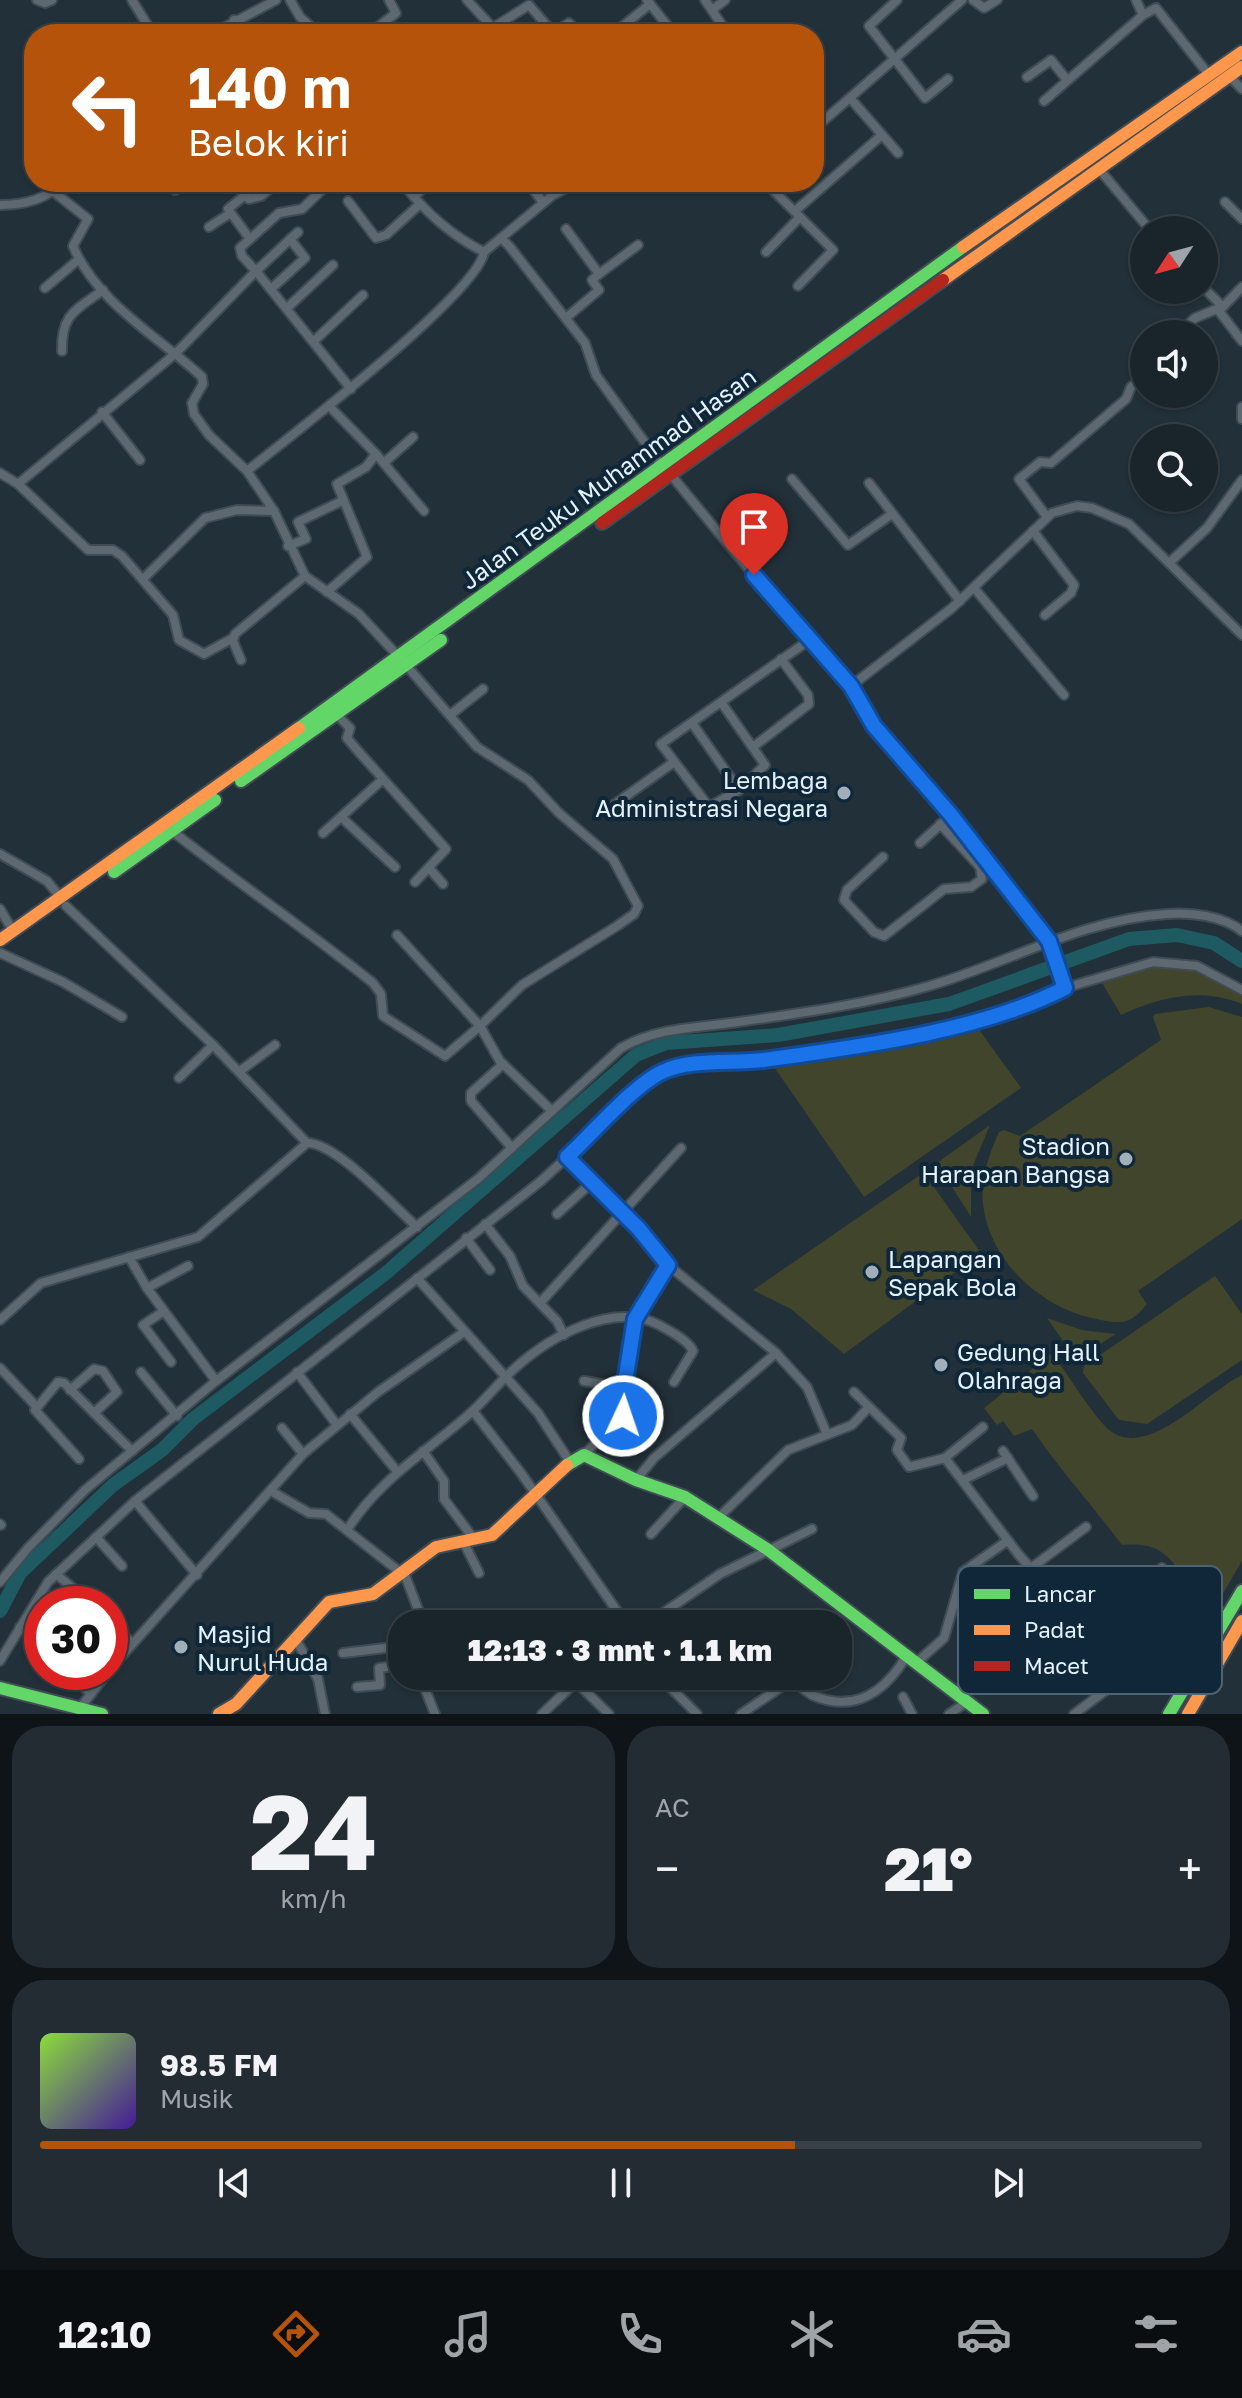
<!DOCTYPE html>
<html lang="id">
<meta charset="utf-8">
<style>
body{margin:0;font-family:"Golos Text",sans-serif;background:#232c33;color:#f1f3f6;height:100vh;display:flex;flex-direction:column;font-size:30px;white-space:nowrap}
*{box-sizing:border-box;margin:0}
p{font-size:26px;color:#9fa4a9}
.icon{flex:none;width:44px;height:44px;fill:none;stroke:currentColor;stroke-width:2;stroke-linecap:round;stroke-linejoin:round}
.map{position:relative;height:1714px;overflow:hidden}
.side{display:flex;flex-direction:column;gap:12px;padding:12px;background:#0e1418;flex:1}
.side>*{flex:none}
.hud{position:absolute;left:24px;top:24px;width:800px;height:168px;border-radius:32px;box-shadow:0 2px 6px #0004,0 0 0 2px #384147;background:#b45309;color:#fff;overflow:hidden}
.needle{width:52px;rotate:234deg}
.buttons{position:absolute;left:1130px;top:216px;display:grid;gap:16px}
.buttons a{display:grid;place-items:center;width:88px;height:88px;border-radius:50%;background:#1a242b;box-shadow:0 2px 6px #0004,0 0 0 2px #384147;font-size:40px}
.speed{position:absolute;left:24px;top:1586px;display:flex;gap:16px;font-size:40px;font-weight:700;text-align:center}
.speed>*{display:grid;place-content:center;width:104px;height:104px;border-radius:50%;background:#1a242b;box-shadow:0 2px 6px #0004,0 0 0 2px #384147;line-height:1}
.speed .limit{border:12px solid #d22;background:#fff;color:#111}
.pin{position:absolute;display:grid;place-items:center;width:68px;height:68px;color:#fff;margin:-82px -34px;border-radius:50% 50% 50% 0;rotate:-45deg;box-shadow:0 0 8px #0007}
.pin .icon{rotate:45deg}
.me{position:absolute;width:88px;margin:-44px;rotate:3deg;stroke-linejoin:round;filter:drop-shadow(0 0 6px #0008)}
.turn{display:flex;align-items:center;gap:28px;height:168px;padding:0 32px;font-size:36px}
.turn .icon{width:104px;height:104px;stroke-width:2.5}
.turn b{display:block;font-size:56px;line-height:68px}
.big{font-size:60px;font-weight:800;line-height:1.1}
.side .widget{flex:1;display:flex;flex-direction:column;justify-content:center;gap:12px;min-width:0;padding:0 28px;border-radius:32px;background:#232c33}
.side .dial{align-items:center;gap:0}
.dial b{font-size:104px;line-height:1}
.song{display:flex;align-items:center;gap:24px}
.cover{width:96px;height:96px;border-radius:12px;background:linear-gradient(135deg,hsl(90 70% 55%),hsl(260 70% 35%))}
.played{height:8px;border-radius:4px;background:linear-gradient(90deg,#b45309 65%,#384147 65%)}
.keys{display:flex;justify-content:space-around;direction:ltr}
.heat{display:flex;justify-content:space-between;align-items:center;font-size:44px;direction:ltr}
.side .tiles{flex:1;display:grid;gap:12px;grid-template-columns:1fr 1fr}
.widget:last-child{grid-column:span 2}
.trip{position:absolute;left:388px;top:1610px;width:464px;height:80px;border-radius:32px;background:#1a242b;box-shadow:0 2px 6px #0004,0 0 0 2px #384147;font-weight:800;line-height:80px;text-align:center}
.dock{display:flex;height:128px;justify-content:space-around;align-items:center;background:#0a0e11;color:#9fa4a9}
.dock .icon{width:56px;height:56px}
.dock .on{color:#b45309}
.dock b{font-size:36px;color:#f1f3f6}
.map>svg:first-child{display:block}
.green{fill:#40452b}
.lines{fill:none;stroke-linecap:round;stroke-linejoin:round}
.river{stroke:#1d5a62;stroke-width:14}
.street-casing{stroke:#404c54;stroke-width:12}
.fast-casing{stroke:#404c54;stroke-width:16}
.slow-casing{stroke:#404c54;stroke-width:16}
.jam-casing{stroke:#404c54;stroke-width:16}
.street{stroke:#5e6870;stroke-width:8}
.fast{stroke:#63d668;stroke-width:12}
.slow{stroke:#ff974d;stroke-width:12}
.jam{stroke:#b3261e;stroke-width:12}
.route-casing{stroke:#114b97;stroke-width:20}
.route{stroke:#1a73e8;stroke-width:14}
.poi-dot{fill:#a0afb9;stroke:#0f2738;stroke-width:3}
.labels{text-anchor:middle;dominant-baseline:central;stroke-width:8;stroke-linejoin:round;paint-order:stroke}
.street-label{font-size:24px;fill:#e4f3fe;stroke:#0f2738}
.poi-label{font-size:24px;fill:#e4f3fe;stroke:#0f2738;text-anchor:start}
.key{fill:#0f2738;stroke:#4f6473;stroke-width:2}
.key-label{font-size:22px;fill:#e4f3fe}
</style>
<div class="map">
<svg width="1242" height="1714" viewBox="0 0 1242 1714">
<rect width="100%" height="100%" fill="#223039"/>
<!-- green -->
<g class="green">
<path d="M1173,965L1196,971L1242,996V1004C1200,987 1160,997 1121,1015L1101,981L1140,969Z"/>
<path d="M1209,1007L1242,1017V1219L1138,1291L1147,1304C1142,1310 1136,1317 1129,1320C1118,1325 1102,1320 1092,1318C1039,1306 989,1260 983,1204C980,1178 989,1155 999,1132L1004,1130L1020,1136L1161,1040L1153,1017L1155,1014Z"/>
<path d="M978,1028L1021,1088L864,1197L772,1064Z"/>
<path d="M990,1125L971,1170V1217L937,1163Z"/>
<path d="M920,1175L926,1176L981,1253L844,1354L791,1309L753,1290Z"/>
<path d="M1215,1276L1242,1314V1360L1147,1424L1119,1420L1083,1373L1084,1366Z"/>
<path d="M1047,1318L1082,1330L1116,1334L1076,1359Z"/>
<path d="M1052,1353C1069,1376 1084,1402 1103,1424C1142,1469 1205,1392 1242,1375V1561L1208,1619L1175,1577L1177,1568C1162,1547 1147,1543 1122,1545C1092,1505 1060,1470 1032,1429L1014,1436L1003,1421L997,1425L984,1408Z"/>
</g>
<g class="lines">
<!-- river -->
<path class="river" d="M0,1611L20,1573L113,1485L162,1450L193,1419L386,1273L636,1055L666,1043L778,1035L949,1004L1129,939L1177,935L1214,943L1242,961"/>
<!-- street casing -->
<g class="street-casing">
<g id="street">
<path d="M37,0L45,3L52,0"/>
<path d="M132,0L153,34"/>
<path d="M290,0L300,17L319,34"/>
<path d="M467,0L493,28"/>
<path d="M647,0L674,34"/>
<path d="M705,0L728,34"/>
<path d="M897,0L869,26L925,98L948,79"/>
<path d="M973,0L984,8L997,0"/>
<path d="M1136,0L1143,15"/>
<path d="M712,10L725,0"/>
<path d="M234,20L243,34"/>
<path d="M553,33L569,23L580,34"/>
<path d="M212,34L276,0"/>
<path d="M369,34L396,13L389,0"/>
<path d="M483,34L529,5L554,34"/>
<path d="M613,34L650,4"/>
<path d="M814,70L819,66"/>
<path d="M1229,76L1242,89"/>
<path d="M1027,77L1051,60L1067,80"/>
<path d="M850,98L898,153"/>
<path d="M1044,101L1143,15L1156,8L1209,75"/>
<path d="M814,129L962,0"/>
<path d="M1099,169L1150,230"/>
<path d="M234,182L249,199L261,196L278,182"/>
<path d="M402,182C423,210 452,236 484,252L501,238L510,247L585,343L596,375L662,466"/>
<path d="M527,182L543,202"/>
<path d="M765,182L833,250L798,286"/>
<path d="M175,190L187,182"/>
<path d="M54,192L88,219L73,246C97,303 159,337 202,377L203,384L192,403L194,414L209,435L247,471L274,511L305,576L359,614L398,656"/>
<path d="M244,196L228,209L250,239"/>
<path d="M414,197L429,182"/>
<path d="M348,201L376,238L386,235L420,204"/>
<path d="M1225,202L1242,219"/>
<path d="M0,205C24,205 46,200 63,182"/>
<path d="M795,211L882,135"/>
<path d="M209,227L229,214"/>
<path d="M566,229L599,274L592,280L599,290L567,317"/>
<path d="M298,232L256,271L351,389"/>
<path d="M501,238L553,195L578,182"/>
<path d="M766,252L800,217"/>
<path d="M599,274L638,245"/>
<path d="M1242,287L1219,311L1242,341"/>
<path d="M45,288L79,259"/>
<path d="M1204,288L1221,305"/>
<path d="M271,289L305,258L290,239"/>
<path d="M287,308L333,265"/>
<path d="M1178,334L1195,318L1219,308"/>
<path d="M314,341L363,295"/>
<path d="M62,351C61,314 76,310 103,290"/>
<path d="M1242,407V419"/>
<path d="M102,412L140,460"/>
<path d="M376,454L424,511"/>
<path d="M385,462L413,437"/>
<path d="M247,471C288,438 478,293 484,252"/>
<path d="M0,473L18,484L88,550H113L122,556L173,615L179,640L204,654L233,638"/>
<path d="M671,475L808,641L851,686L874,726L951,815L1049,941L1065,988"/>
<path d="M792,479L848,545L892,514"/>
<path d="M869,483L960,601"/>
<path d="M18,484L175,354L256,271L242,256L240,248L279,213L302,209L330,182"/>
<path d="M1047,517L1019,479L1040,462L1051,463L1126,399L1131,387L1144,377"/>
<path d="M1033,531L1074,585L1071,593L1045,615"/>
<path d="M288,546L306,539L298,522L342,501"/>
<path d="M1169,563L1242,635"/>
<path d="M143,579L205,518L237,510L274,511"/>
<path d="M974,588L1064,695"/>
<path d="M327,592L367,557L337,484L366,467L376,454L329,406"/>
<path d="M241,660L233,641L235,634L305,576"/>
<path d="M406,665L477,747L528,780L559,813L613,859L638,906L634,914L617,926L522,985L480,1026L502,1065L471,1093V1101L512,1148"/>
<path d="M851,686L952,608L1052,513L1077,506L1092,508L1129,524L1169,563L1207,528L1242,480"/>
<path d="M721,702L765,765L739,790L709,807L661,744L808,641"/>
<path d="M337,715L350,728L347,738L358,751L446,849L415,882"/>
<path d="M450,715L483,689"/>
<path d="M692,723L739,790"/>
<path d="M753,747L809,704L808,695L781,659"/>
<path d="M615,804L674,762"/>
<path d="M341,817L395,867"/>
<path d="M172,831C238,883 307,930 373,983L381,994L383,1016L445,1056L480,1026L397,935"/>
<path d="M323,833L382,780"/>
<path d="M920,843L951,815"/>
<path d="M0,854L47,881L60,897"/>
<path d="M883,857L847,890L844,900L874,932L884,936L944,889L971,887L982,879L980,867L940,824"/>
<path d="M429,868L443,884"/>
<path d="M0,909L13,931"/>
<path d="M0,953L63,982L122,1017"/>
<path d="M502,1063L552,1111"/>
<path d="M240,1071L275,1045"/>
<path d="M179,1078L213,1045"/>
<path d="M307,1143C337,1143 393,1206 417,1227"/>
<path d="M567,1157L639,1229L668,1265L776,1353L807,1387L827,1434"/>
<path d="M557,1214L591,1183"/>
<path d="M485,1224L510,1256L523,1286L557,1321L564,1335"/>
<path d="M466,1238L490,1270"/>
<path d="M129,1257L147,1288L216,1381"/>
<path d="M417,1278L538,1413L570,1462"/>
<path d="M147,1288L188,1266"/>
<path d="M540,1303L681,1148"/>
<path d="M164,1311L143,1325L171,1362"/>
<path d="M0,1320L41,1283L198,1237L307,1143L213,1045L66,906"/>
<path d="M0,1368L35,1405"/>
<path d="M141,1372L177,1416"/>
<path d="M297,1372L337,1425"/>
<path d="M584,1381L624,1388"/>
<path d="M70,1390L94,1369L103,1371L117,1392L94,1413"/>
<path d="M854,1392L901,1438L897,1450L909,1467L945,1458L1019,1555L1059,1600L1064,1601L1095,1579H1102L1161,1666L1183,1691"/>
<path d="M473,1411L521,1473L626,1624"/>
<path d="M350,1414L396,1470"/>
<path d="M282,1428L303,1454"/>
<path d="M423,1451L444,1481V1499L474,1539"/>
<path d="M1003,1451L1033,1496"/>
<path d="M584,1455L630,1406V1397L624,1388L635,1319L668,1265"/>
<path d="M945,1458L983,1427"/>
<path d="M79,1459L35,1410L58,1382L64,1383L132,1451"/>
<path d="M636,1480L654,1458L776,1353"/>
<path d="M963,1480L1008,1458"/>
<path d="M271,1491L309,1513L326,1514L400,1572"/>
<path d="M135,1501L197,1575"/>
<path d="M719,1517L788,1450L852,1425L868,1408"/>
<path d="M0,1524L1,1525"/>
<path d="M347,1530C378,1481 423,1454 466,1417C484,1402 497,1384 514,1369C549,1337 612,1301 659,1325C670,1331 688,1340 693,1351L674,1382"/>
<path d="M651,1534L685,1497"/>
<path d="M96,1537L122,1566"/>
<path d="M463,1541L479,1573"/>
<path d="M1031,1568L1086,1527"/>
<path d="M1162,1568L1216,1636"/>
<path d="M403,1570L421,1617L416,1624"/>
<path d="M56,1574L92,1604"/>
<path d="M0,1582L28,1548L85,1490L216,1381L479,1178L621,1048C658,1027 697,1028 738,1022C802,1013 867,1004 929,986C1008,963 1083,919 1167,914C1191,912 1223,916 1242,931"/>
<path d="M525,1615L532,1624"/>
<path d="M110,1622L131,1642"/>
<path d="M647,1624L720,1574L812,1529"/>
<path d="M20,1627L42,1648"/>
<path d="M295,1638L318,1679L325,1714"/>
<path d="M343,1653L402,1646"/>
<path d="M0,1661L48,1582L135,1501L541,1181L659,1073L679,1067L762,1060L953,1026L1002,1014L1065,988L1153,962L1197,966L1242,990"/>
<path d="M916,1663L944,1638L963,1572L1007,1541"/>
<path d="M110,1669L303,1454L378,1392L464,1332"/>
<path d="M68,1672L90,1693"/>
<path d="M420,1676L435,1714"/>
<path d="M570,1676L609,1714"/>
<path d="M659,1676L697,1714"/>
<path d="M357,1687L380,1685L379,1668L402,1665"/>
<path d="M955,1692L998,1662L988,1639L1020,1606"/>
<path d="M903,1697L912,1714"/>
<path d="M80,1708L108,1672"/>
<path d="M542,1714L582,1676"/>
<path d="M741,1714L790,1681C799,1684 804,1690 812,1695C855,1714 886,1691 907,1655"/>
<path d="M949,1714L967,1702"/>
<path d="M1074,1714L1117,1682"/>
</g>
</g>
<!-- fast casing -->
<g class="fast-casing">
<g id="fast">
<path d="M299,728L963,247"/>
<path d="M241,781L441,640"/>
<path d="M114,872L215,800"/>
<path d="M567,1465L584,1455L636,1480L685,1497L767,1549L983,1714"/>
<path d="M0,1688L102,1714"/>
<path d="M1169,1714L1242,1591"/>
</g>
</g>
<!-- slow casing -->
<g class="slow-casing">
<g id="slow">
<path d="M963,247L1242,52"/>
<path d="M943,280L1242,67"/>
<path d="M0,940L299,728"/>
<path d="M219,1714L236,1704L329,1602L373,1594L436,1547L492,1535L567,1465"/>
<path d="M1188,1714L1242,1621"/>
</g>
</g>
<!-- jam casing -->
<g class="jam-casing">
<path id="jam" d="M602,523L943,280"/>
</g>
<!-- street -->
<use href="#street" class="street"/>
<!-- fast -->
<use href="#fast" class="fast"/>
<!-- slow -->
<use href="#slow" class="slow"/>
<!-- jam -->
<use href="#jam" class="jam"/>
</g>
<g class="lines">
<!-- route casing -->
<g class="route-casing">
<path id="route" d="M623,1416C631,1406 633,1398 624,1388L635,1319L668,1265L639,1229L567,1157C591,1135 634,1085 662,1072C691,1058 733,1064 764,1060C858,1047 982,1031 1065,988L1049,941L951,815L874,726L851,686L754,575"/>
</g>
<!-- route -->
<use href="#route" class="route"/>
</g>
<!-- markers -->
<g class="poi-dot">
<circle cx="844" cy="793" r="8"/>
<circle cx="1126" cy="1159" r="8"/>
<circle cx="872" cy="1272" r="8"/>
<circle cx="941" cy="1365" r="8"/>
<circle cx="181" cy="1647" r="8"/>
</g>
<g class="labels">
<!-- street labels -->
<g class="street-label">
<text transform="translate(608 478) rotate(-36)">Jalan Teuku Muhammad Hasan</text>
</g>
<!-- poi labels -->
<g class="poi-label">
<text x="828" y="779" text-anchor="end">Lembaga<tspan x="828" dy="28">Administrasi Negara</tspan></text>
<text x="1110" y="1145" text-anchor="end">Stadion<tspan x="1110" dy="28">Harapan Bangsa</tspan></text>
<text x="888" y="1258">Lapangan<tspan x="888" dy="28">Sepak Bola</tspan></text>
<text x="957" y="1351">Gedung Hall<tspan x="957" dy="28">Olahraga</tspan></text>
<text x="197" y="1633">Masjid<tspan x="197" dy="28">Nurul Huda</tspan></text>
</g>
</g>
<!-- legend -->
<rect x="958" y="1566" width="264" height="128" rx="12" class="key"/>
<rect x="974" y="1589" width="36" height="10" fill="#63d668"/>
<rect x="974" y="1625" width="36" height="10" fill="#ff974d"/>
<rect x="974" y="1661" width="36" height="10" fill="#b3261e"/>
<g class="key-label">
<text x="1024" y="1602">Lancar</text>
<text x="1024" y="1638">Padat</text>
<text x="1024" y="1674">Macet</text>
</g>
</svg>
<div class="buttons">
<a><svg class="needle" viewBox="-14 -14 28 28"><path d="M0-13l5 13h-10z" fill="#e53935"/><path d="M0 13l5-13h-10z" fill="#9fa4a9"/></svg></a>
<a><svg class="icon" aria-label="sound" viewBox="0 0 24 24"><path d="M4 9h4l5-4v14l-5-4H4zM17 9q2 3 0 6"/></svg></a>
<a><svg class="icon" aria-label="search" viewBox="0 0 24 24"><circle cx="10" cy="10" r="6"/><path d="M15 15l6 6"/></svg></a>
</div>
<div class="speed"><div class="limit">30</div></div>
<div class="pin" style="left:754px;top:575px;background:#d93025"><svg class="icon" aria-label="arrive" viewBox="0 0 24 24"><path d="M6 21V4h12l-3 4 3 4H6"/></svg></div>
<svg class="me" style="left:623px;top:1416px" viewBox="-20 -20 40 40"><circle r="17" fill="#1a73e8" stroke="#fff" stroke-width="3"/><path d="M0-11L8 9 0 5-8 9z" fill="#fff"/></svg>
<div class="trip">12:13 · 3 mnt · 1.1 km</div>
<div class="hud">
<div class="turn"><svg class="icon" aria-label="left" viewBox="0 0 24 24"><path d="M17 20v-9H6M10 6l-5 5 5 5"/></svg><div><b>140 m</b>Belok kiri</div></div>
</div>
</div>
<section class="side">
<div class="tiles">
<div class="widget dial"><b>24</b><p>km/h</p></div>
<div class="widget"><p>AC</p>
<div class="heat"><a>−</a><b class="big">21°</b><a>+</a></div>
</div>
<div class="widget">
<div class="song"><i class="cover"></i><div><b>98.5 FM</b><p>Musik</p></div></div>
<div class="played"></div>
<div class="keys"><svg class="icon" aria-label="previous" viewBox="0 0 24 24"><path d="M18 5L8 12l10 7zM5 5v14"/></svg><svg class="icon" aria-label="pause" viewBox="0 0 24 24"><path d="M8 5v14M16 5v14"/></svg><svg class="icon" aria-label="next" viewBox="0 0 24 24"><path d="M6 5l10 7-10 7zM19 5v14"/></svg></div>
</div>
</div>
</section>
<nav class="dock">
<b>12:10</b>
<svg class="icon on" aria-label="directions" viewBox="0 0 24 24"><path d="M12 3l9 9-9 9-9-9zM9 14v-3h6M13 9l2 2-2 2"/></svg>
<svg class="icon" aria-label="music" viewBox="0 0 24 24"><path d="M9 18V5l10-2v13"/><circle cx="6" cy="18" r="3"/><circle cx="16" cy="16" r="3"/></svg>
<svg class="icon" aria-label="phone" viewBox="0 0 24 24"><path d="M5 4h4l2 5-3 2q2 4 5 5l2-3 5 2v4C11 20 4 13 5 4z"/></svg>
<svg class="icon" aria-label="climate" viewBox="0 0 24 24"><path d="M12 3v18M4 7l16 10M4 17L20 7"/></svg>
<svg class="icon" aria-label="car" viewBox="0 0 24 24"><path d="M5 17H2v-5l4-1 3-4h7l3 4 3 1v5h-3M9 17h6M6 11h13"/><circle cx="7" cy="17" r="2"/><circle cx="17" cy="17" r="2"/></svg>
<svg class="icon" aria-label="filters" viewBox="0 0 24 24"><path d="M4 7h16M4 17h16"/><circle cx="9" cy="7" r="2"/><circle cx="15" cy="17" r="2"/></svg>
</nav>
